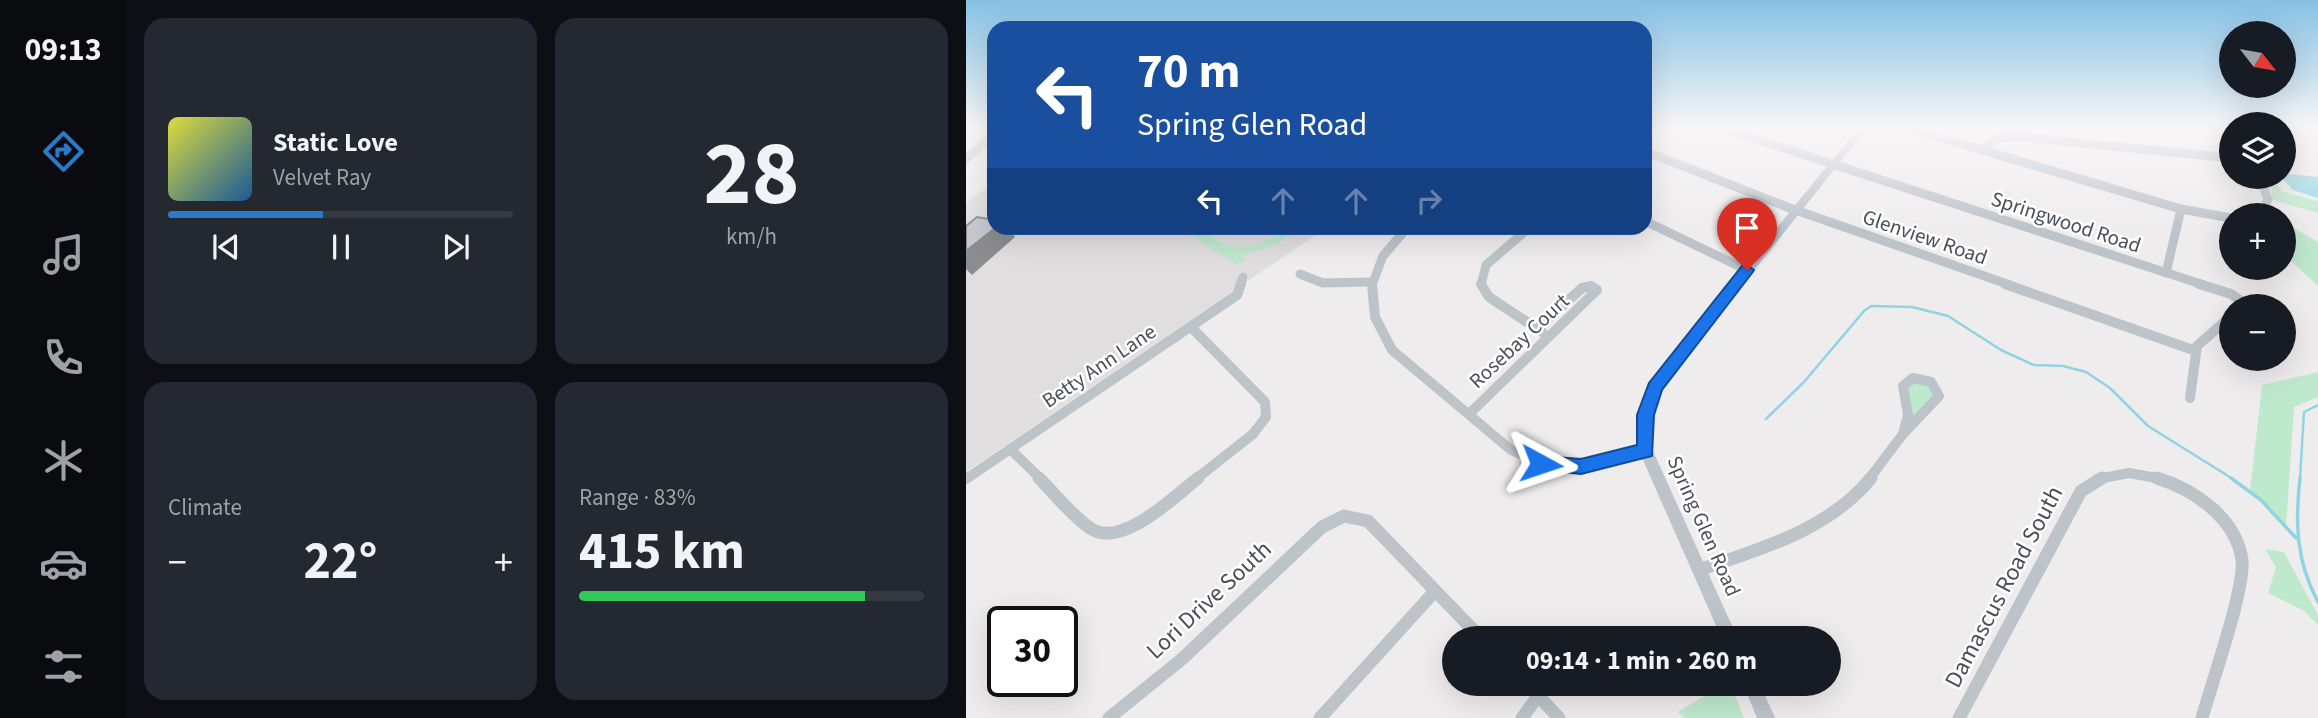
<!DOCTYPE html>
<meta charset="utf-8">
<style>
body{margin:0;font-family:"Source Sans 3",sans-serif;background:#242831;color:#f1f3f6;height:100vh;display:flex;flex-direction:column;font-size:26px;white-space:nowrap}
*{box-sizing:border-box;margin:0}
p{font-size:23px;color:#9ea1a6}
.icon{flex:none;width:38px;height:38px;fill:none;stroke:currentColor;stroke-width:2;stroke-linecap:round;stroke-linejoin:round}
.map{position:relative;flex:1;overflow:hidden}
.details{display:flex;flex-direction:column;gap:18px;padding:18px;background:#0d0f14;width:840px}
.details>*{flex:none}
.hud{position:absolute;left:21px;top:21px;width:665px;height:214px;border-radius:21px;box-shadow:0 7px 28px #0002;background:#1a4fa0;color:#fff;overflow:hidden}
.needle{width:46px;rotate:121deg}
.controls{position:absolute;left:1253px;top:21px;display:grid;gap:14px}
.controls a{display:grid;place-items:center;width:77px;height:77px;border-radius:50%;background:#171b24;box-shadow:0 7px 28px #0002;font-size:35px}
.speed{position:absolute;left:21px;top:606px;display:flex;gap:14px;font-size:35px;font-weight:700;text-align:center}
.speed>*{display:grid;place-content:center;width:91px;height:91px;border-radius:50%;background:#171b24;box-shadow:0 7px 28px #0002;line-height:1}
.speed .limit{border:4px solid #111;border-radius:10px;background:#fff;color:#111}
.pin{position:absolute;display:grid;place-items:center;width:60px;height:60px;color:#fff;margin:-72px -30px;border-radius:50% 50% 50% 0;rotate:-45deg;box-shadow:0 0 7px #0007}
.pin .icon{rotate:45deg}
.me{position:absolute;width:77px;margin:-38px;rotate:95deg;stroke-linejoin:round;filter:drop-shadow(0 0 5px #0008)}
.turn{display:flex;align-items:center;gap:24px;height:147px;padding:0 35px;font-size:32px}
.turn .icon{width:91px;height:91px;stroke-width:2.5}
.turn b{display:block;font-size:49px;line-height:60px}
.lanes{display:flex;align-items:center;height:66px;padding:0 35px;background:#0003;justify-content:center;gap:35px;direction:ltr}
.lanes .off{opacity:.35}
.big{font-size:52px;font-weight:700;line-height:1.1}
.details .card{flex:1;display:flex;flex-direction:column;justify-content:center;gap:10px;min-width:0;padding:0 24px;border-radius:21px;background:#242831}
.details .dial{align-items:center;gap:0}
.dial b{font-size:91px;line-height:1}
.song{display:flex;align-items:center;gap:21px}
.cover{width:84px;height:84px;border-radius:10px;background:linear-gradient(135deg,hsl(60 70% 55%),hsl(210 70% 35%))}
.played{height:7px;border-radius:4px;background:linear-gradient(90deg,#2c78c9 45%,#363941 45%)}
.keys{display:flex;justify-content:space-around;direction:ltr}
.heat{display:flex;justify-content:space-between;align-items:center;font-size:38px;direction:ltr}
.charge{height:10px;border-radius:5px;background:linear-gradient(90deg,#34c759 83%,#363941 0)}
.details .tiles{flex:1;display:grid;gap:18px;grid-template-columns:repeat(2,1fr)}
.trip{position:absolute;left:476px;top:626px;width:399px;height:70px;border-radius:35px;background:#171b24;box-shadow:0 7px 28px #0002;font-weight:700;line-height:70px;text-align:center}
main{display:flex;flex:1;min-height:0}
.tabs{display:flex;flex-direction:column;width:126px;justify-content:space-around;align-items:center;background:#090b0e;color:#9ea1a6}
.tabs .icon{width:49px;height:49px}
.tabs .on{color:#2c78c9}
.tabs b{font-size:32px;color:#f1f3f6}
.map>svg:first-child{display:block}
.commercial{fill:#f9f3e6}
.education{fill:#e0dede}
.green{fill:#bfe9cd}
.water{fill:#90d4e1}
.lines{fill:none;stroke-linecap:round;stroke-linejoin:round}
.stream-far1{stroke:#90d4e1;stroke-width:2.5}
.stream{stroke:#90d4e1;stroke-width:3.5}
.minor-far2{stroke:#bcc4ca;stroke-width:9}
.minor-far1{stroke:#bcc4ca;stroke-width:10}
.minor{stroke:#bcc4ca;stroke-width:13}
.tertiary{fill:#bcc4ca;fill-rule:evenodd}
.shaded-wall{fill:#8b8d91}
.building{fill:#c7c9cf;stroke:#8b8d91;stroke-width:2}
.route{fill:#1a73e8;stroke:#114b97;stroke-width:2}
.labels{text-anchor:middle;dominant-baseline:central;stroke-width:5;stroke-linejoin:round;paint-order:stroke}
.street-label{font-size:21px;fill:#475058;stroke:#fff}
.near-street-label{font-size:24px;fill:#475058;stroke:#fff}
</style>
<main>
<nav class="tabs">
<b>09:13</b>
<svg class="icon on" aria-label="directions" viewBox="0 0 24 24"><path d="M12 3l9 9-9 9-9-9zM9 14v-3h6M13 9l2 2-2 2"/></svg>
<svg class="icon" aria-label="music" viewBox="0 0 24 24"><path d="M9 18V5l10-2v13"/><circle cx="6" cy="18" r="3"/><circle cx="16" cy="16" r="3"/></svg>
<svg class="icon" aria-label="phone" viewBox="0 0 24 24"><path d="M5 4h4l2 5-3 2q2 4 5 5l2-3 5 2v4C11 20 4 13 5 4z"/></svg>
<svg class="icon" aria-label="climate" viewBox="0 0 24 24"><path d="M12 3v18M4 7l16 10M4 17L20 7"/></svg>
<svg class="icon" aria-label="car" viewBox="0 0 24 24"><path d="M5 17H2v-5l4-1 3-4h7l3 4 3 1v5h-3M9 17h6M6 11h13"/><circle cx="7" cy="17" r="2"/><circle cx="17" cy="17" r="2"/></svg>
<svg class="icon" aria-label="filters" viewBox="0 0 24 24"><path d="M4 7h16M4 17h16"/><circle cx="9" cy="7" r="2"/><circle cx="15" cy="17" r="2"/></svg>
</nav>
<section class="details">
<div class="tiles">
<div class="card">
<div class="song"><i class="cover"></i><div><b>Static Love</b><p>Velvet Ray</p></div></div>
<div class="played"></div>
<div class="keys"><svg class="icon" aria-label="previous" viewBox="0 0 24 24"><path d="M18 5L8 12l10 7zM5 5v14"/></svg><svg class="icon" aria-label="pause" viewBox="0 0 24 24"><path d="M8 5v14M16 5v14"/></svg><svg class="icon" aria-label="next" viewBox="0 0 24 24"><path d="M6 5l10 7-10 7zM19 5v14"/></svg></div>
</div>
<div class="card dial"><b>28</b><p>km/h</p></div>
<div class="card"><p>Climate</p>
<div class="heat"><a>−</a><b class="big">22°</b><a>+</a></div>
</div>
<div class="card"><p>Range · 83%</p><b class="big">415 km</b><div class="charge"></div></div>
</div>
</section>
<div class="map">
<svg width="1352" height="718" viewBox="0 0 1352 718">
<rect width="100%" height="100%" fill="#efeced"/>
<!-- commercial -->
<path class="commercial" d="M948,127H1045L1042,132L1014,146Z"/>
<!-- education -->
<path class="education" d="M28,182V228H360L0,472V203Z"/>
<!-- green -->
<g class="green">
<path d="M1297,180H1306L1318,192L1352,201V213L1307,200L1305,188Z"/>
<path d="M1318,223L1352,242V286L1318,254Z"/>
<path d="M214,228C244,227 250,248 276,247C299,247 314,227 332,228L311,244L275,255L280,259L271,265Z"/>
<path d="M1352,372V397L1328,407L1320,528L1284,491L1296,385Z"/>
<path d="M945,382L960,383L969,393L946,418L942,385Z"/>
<path d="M1299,549L1318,552L1352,615V625L1338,611L1302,593L1310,567Z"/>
<path d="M758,684H764L778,718H718L712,712Z"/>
</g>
<!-- water -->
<path class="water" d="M1318,173L1352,177V198L1327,190L1315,177Z"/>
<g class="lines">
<!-- stream-far1 -->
<g class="stream-far1">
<path d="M800,419L838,382L898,311L905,306L946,307L982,316L1035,350L1068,365L1097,366L1120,372L1144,388L1182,426L1267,479"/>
<path d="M1334,479L1338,412L1352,405"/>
</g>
<!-- stream -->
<g class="stream">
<path d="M1265,478L1295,500L1330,538"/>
<path d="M1334,478C1329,523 1330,561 1352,602"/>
</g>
<!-- minor-far2 -->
<g class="minor-far2">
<path d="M753,127L1238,285"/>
<path d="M939,127L1215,209L1265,218"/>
<path d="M1016,150L1032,138L1047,136L1265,158"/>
<path d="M679,151L821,207L1044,285"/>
<path d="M0,159L28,134"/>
<path d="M1288,215L1298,209L1302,199L1293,177"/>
<path d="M679,221L781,270"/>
<path d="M1200,273L1215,209"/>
<path d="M334,274L357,283L405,282"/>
<path d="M274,285L277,277"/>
<path d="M406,285L417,256L441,228"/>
<path d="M515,285L520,265L563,228"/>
</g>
<!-- minor-far1 -->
<g class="minor-far1">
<path d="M406,284L409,317L426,350L545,450C591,472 632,462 680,451"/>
<path d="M515,284L523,297L576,332"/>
<path d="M1039,284L1230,351"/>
<path d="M1233,284L1265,294L1275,301L1276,306"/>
<path d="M225,327L299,402L300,417L287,434L230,479"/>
<path d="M947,378L965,382L973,396L937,434L942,415L937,386Z"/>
<path d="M1224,398L1231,346L1265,316"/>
<path d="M503,414L631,290L625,286L616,288L571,329"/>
<path d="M44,449L75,479"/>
<path d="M0,479L271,295L275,284"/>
<path d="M903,479L937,434"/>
<path d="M1132,479L1163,473L1196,479"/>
</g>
<!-- minor -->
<g class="minor">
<path d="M73,478C89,494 105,515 124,528C155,550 209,496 232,478"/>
<path d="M1191,478C1229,490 1270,518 1276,560C1279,590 1245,685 1236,718"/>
<path d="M733,570C794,549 863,530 905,478"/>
<path d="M561,684L593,718"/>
<path d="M143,718L216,659L356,527L378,516L402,521L516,639"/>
<path d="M354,718L469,591"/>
<path d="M556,718L572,696"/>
<path d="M993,718L1115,491L1136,478"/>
</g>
<!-- tertiary -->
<g class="tertiary">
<path d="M893,127H902L701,380L687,415V451L772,639H756L673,451V415L692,373Z"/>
<path d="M777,684H794L809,718H791Z"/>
</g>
</g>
<!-- shaded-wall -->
<path class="shaded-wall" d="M29,228H41L49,237L6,275L0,269V251Z"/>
<!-- building -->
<path class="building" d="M11,217L28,220L29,228L0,251V226Z"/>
<!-- sky -->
<linearGradient id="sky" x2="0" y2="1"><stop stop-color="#85c1e5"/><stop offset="0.56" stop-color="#f8f6f7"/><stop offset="1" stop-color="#f8f6f7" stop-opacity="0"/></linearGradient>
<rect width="1352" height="228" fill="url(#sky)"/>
<!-- route -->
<path class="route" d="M781,265L788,270L786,273L696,390L688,415L686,456L615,474L568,469L566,464L568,458L575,456L615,459L671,445V415L683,383L776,266Z"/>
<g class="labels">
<!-- street labels -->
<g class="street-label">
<text transform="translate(1100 222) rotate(18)">Springwood Road</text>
<text transform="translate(959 237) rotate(19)">Glenview Road</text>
<text transform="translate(553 341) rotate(-43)">Rosebay Court</text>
<text transform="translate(133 366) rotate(-34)">Betty Ann Lane</text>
<text transform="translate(738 526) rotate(66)">Spring Glen Road</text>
</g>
<!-- near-street labels -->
<g class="near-street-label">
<text transform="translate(1038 587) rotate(-62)">Damascus Road South</text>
<text transform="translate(243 600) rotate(-43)">Lori Drive South</text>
</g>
</g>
</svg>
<div class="controls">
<a><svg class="needle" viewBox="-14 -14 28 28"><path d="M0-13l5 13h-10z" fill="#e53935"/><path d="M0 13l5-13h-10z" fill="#9ea1a6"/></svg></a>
<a><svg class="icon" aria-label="layers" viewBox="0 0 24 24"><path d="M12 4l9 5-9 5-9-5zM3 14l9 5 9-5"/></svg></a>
<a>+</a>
<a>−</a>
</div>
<div class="speed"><div class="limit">30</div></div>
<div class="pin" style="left:781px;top:270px;background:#d93025"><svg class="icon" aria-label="arrive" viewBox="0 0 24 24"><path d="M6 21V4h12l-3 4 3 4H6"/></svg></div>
<svg class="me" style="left:575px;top:464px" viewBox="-20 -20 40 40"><path d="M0-17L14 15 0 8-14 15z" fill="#1a73e8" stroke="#fff" stroke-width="4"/></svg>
<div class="trip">09:14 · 1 min · 260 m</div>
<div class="hud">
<div class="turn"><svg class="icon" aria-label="left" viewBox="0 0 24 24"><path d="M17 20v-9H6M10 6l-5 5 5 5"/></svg><div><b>70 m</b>Spring Glen Road</div></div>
<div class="lanes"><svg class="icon" aria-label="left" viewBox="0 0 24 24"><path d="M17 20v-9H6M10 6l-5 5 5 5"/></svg><svg class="icon off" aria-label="ahead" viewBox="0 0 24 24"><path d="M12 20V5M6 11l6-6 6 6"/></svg><svg class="icon off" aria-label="ahead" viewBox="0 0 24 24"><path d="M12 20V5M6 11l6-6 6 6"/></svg><svg class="icon off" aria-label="right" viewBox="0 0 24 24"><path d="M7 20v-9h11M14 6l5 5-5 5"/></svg></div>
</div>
</div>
</main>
